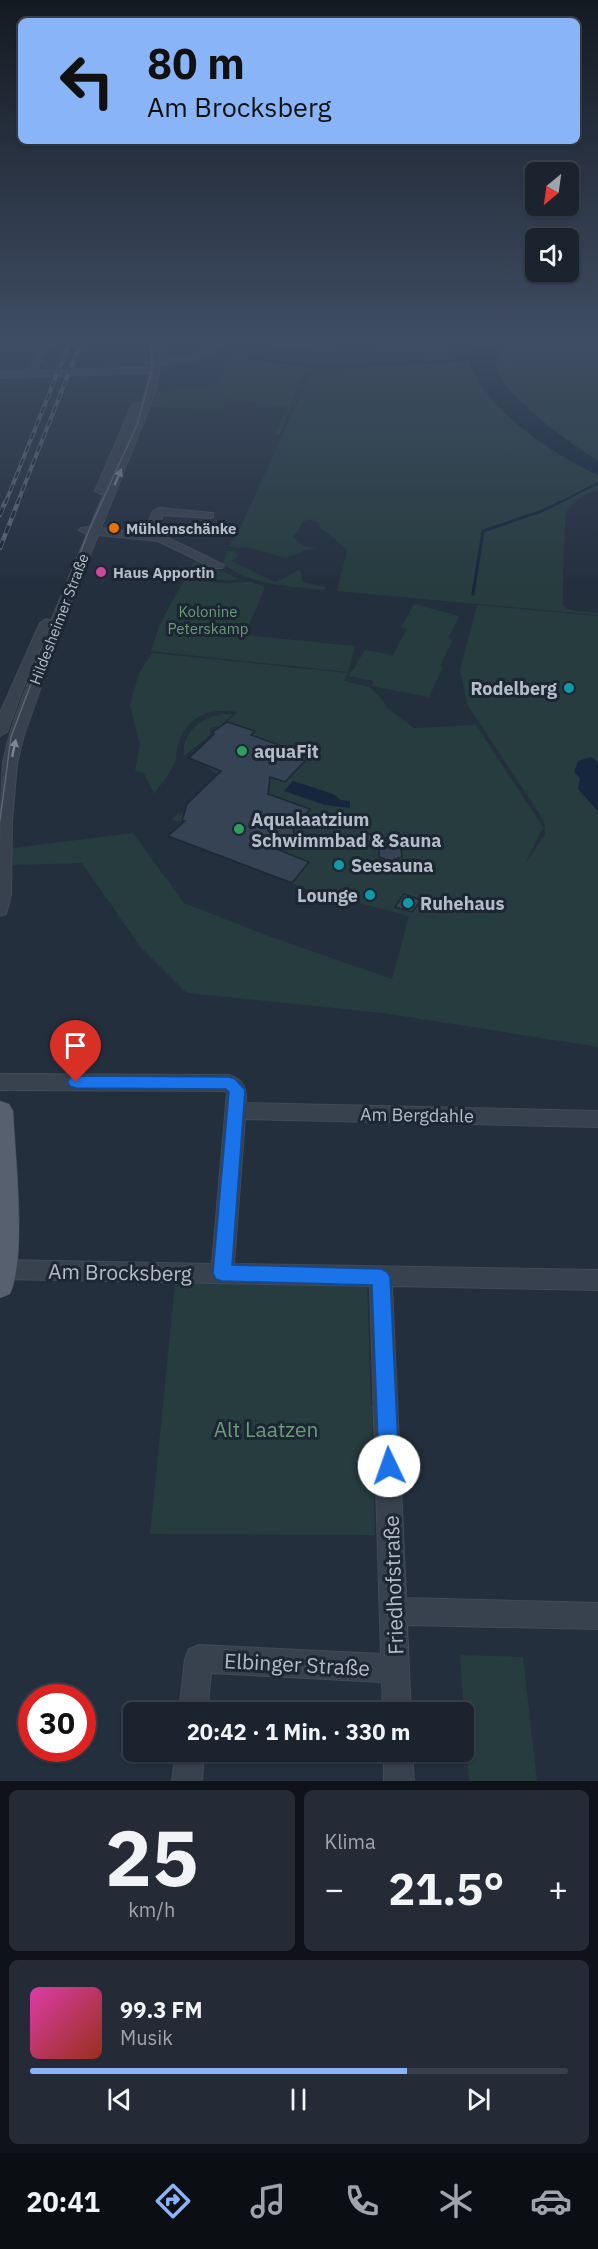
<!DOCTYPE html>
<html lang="de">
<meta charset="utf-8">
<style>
body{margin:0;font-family:"IBM Plex Sans",sans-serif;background:#242b36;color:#f1f3f6;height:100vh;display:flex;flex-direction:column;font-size:22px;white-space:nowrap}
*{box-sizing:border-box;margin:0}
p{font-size:20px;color:#a0a4aa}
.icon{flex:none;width:33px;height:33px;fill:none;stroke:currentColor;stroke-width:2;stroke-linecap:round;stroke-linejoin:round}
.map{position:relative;height:1781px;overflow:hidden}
.sheet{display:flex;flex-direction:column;gap:9px;padding:9px;background:#0f1319;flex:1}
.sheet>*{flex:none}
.banner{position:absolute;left:18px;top:18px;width:562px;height:126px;border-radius:9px;box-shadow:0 2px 4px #0004,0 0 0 2px #39404a;background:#8ab4f8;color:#111;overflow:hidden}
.needle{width:39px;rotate:209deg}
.controls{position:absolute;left:525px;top:162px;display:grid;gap:12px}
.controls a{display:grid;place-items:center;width:54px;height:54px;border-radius:9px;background:#1b232e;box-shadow:0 2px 4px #0004,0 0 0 2px #39404a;font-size:30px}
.speed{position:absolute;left:18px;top:1684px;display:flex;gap:12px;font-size:30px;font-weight:700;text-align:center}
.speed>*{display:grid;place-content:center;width:78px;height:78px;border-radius:50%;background:#1b232e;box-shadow:0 2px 4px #0004,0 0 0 2px #39404a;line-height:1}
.speed .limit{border:9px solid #d22;background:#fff;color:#111}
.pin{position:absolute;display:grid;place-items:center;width:51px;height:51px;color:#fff;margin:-62px -26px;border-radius:50% 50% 50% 0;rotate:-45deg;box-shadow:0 0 6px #0007}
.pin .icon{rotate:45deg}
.me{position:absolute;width:66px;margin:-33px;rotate:357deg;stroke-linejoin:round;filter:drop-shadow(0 0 4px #0008)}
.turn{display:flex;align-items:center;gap:21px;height:126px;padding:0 30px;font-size:27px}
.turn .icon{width:78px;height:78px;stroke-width:2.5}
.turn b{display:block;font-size:42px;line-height:51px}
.big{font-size:45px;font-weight:700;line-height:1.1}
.sheet .card{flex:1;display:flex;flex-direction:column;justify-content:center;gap:9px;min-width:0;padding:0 21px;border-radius:9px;background:#242b36}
.sheet .dial{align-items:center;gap:0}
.dial b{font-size:78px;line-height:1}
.song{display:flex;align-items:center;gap:18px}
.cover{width:72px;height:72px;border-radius:9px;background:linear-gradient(135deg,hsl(320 70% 55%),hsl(10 70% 35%))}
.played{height:6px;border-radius:3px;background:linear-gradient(90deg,#8ab4f8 70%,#39404a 70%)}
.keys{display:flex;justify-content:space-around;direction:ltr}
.heat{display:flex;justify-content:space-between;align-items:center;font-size:33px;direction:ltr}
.sheet .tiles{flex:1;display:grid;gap:9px;grid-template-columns:1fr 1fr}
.card:last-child{grid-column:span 2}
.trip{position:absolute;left:123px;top:1702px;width:351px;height:60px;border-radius:9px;background:#1b232e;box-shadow:0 2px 4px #0004,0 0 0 2px #39404a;font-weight:700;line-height:60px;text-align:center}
.dock{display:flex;height:96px;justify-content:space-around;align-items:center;background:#0b0e12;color:#a0a4aa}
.dock .icon{width:42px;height:42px}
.dock .on{color:#8ab4f8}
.dock b{font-size:27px;color:#f1f3f6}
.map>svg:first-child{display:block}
.green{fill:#263c3f}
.water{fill:#17263c}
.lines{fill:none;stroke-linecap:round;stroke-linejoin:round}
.stream-far1{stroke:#17263c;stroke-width:2}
.stream{stroke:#17263c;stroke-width:3}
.building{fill:#364354;stroke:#1f2835;stroke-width:1.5}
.minor-casing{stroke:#414a57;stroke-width:2}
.major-casing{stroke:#414a57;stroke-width:1}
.minor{fill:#38414e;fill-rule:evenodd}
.major{fill:#56606e;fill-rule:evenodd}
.tram{stroke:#5a6575;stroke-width:1.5}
.rail-far1-casing{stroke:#5a6575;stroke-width:4}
.rail-casing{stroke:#5a6575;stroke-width:4.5}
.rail-far1{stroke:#1d2633;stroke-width:2;stroke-dasharray:7;stroke-linecap:butt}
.rail{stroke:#1d2633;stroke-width:3;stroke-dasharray:8;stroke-linecap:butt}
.oneway{fill:#7c8592}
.route{fill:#1a73e8;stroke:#114b97;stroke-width:1.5}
.food-dot{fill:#e8710a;stroke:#1d2633;stroke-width:2}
.hotel-dot{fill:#d1479c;stroke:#1d2633;stroke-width:2}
.culture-dot{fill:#0f9aa8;stroke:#1d2633;stroke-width:2}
.leisure-dot{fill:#2e9e5b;stroke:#1d2633;stroke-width:2}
.labels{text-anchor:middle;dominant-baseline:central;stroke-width:6;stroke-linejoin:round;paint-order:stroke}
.far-poi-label{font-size:15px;font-weight:bold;fill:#b4bcc9;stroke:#1d2633;text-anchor:start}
.far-park-label{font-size:15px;fill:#6b9a76;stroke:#1d2633}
.far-street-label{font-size:15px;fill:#b4bcc9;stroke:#1d2633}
.poi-label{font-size:18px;font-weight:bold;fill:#b4bcc9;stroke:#1d2633;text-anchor:start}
.street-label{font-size:18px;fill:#b4bcc9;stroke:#1d2633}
.near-street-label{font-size:21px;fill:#b4bcc9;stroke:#1d2633}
.near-park-label{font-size:21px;fill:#6b9a76;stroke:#1d2633}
</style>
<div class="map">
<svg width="598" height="1781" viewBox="0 0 598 1781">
<rect width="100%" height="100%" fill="#242f3e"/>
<!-- green -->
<g class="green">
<path d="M33,337H45L40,345L34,346L37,347L34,352L0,353V345L27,344Z"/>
<path d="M352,337H452L441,355L344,345Z"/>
<path d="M503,337H598V461C574,447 501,394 496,368C495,358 500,350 505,342Z"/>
<path d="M238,358L310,366L298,386L280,434H274L288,407L226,399L224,407L217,409L152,407L158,392L218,385L226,366Z"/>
<path d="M429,358L467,359C484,409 551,454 598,475V491C587,491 573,501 567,511C564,517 563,591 563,604L567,609L576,611L598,613V615L337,591L347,550C338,543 330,534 320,528L319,522L312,519L302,522L299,530L292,536L302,545L317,549L306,550L286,558L246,547L241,548L229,546L242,524L312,371L449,363H423Z"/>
<path d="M227,551H234L238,557L231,561L275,582L300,570L303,582L325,587V590C293,587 248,585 223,563Z"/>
<path d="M195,559L233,576L238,579L227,580L186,577Z"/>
<path d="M184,580L223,583L251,582L265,587L245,635L355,646L348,672L151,651L160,624Z"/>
<path d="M414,604L459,616L448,639L453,640L440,666L443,667L429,697L371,686L374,681L349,676L365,650L393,655L407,629L401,627Z"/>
<path d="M477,605L598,616V762L580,778L578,789L598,811V1047L383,1013L187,993L139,945L82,863L13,865V848L133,833L184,903L271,937L392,979L409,916L309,890L168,836L179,829L182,822L171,820L178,813L184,814L187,804L217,775L205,764L189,758L214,734L215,730L222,727L237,712C208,707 184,718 177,749C176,754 177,758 175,763C169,774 162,784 154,794L144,773L135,771L140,745L130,705L139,673L152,653L348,673L344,681L369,687L381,698L387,708L414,728L476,725L543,827L524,866L545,834L544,821L467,704L460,670Z"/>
<path d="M221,714H233L220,726L210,728V735L184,756C181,733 201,718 221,714Z"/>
<path d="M176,1273L367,1277L371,1406L386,1407L387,1427L372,1428L375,1535L150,1534Z"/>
<path d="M460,1655L523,1657L537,1781H469Z"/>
</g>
<!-- water -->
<g class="water">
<path d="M466,337H502C502,347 494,357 497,368C502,395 573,446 598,461V475C555,455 487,410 469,364C466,356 467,346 466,337Z"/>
<path d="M591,757L598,762V811L578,789L580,778L574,772L578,761Z"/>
<path d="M293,781L333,794L341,800L350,801V808L325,805L284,791Z"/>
</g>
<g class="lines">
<!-- stream-far1 -->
<g class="stream-far1">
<path d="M252,359L320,367L468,360"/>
<path d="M557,504L598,483"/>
</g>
<!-- stream -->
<path class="stream" d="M473,594L483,531L542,511L560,502"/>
</g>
<!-- building -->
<g class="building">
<path d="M227,722L255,731L251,735L290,749L285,754L305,761L285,782L270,777L268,794L310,809L293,830L294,834L290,838L269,846L309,862L292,883L168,836L185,821H182L187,804L221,771L189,758L214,734L213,732Z"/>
<path d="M378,833L383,842L401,849L402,857L390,861L379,857V847L355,844L366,835Z"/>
<path d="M404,894L421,900L412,912L395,907Z"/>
</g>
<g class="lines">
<!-- minor casing -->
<g class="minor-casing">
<g id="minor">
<path d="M48,337H56L35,371L152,367V365L144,363L152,360V337H160V359L191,357L224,337H254L331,345L335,348L331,351L232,339L196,361L160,365L156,391L101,528L144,533L153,511L159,508L213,513V517L209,518L163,515L155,534L164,536L224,565L222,568H214L158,541L98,535L67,612L23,738L17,764L12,821L11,895L6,914L0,916C0,869 0,808 3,763C11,721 30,681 44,641L23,688L7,732L0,736V713L40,623L46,619L51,621L87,534L79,530L81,528L90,527L104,493L100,494L95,491L132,405L137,402L141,404L151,373L0,378V372L26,371Z"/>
<path d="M0,1074L229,1075C244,1080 247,1089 246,1103L598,1111V1127L245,1119L234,1264L598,1270V1290L392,1286L406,1598L598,1603V1629L407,1625L411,1713H383L382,1682L211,1673L207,1713H179L185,1659L189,1649L199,1645L381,1654L370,1286L0,1279V1261L2,1260L212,1264L227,1093L225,1091L0,1090Z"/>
<path d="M176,1752H204L202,1781H172Z"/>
<path d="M384,1752H412L414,1781H384Z"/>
</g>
</g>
<!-- major casing -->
<g class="major-casing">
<path id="major" d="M0,1101L9,1104L13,1111C15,1155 27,1256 10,1294L0,1298Z"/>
</g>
<!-- minor -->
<use href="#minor" class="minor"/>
<!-- major -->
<use href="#major" class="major"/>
<!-- tram -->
<path class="tram" d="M0,820L11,737L89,530L137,425L152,370V337"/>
<!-- rail-far1 casing -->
<g class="rail-far1-casing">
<g id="rail-far1">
<path d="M5,504L72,337"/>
<path d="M17,504L83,337"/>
</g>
</g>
<!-- rail casing -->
<g class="rail-casing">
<g id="rail">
<path d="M0,515L5,502"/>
<path d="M0,548L18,502"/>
</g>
</g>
<!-- rail-far1 -->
<use href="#rail-far1" class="rail-far1"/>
<!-- rail -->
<use href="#rail" class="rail"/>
</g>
<!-- one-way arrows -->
<defs><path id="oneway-solid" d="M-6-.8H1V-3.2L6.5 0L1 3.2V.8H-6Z" transform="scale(1.5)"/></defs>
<g class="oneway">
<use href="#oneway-solid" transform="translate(118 477) rotate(-67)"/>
<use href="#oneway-solid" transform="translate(14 748) rotate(-78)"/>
</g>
<!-- sky -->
<linearGradient id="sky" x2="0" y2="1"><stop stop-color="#141a22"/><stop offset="0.58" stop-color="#3f4d63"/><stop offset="1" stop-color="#3f4d63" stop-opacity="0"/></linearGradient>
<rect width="598" height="586" fill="url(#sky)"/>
<!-- route -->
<path class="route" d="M76,1076L229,1077L235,1079L245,1090L232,1265L381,1269L387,1272L390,1277L399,1466L396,1473L389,1476L382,1473L379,1466L372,1285L222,1281L216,1279L213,1273L229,1092L226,1089L76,1088L70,1086L68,1082L70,1078Z"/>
<!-- markers -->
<circle class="food-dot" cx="114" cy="528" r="6"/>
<circle class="hotel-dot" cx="101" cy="572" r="6"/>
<g class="culture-dot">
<circle cx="569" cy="688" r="6"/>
<circle cx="339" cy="865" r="6"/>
<circle cx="370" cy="895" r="6"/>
<circle cx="408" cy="903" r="6"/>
</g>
<g class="leisure-dot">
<circle cx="242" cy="751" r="6"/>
<circle cx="239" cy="829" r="6"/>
</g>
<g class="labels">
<!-- far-poi labels -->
<g class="far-poi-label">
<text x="126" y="528">Mühlenschänke</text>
<text x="113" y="572">Haus Apportin</text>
</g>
<!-- far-park labels -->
<g class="far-park-label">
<text x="208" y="611">Kolonine<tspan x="208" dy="17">Peterskamp</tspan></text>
</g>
<!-- far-street labels -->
<g class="far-street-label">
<text transform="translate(59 619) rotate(-69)">Hildesheimer Straße</text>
</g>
<!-- poi labels -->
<g class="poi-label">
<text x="557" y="688" text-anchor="end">Rodelberg</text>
<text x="254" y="751">aquaFit</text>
<text x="251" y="819">Aqualaatzium<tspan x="251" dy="21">Schwimmbad &amp; Sauna</tspan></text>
<text x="351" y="865">Seesauna</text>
<text x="358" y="895" text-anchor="end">Lounge</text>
<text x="420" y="903">Ruhehaus</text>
</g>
<!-- street labels -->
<g class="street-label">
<text transform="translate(417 1115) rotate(1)">Am Bergdahle</text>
</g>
<!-- near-street labels -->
<g class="near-street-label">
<text transform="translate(120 1272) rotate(1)">Am Brocksberg</text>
<text transform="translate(393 1585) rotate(-92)">Friedhofstraße</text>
<text transform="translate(297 1664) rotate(3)">Elbinger Straße</text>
</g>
<!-- near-park labels -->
<g class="near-park-label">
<text x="266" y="1429">Alt Laatzen</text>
</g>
</g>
</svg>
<div class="controls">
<a><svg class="needle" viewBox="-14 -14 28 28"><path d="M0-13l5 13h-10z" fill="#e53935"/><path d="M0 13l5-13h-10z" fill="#a0a4aa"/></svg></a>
<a><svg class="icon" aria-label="sound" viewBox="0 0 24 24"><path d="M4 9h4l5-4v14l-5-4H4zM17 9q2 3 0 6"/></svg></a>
</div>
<div class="speed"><div class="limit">30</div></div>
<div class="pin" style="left:76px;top:1082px;background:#d93025"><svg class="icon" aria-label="arrive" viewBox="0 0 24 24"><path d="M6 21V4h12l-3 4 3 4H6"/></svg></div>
<svg class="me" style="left:389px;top:1466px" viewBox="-20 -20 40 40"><circle r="19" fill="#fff"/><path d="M0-13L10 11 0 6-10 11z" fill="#1a73e8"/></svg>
<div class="trip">20:42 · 1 Min. · 330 m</div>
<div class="banner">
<div class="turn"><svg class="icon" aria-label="left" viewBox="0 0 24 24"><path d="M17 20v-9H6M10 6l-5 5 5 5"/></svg><div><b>80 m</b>Am Brocksberg</div></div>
</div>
</div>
<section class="sheet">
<div class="tiles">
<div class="card dial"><b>25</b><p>km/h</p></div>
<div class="card"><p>Klima</p>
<div class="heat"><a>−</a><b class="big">21.5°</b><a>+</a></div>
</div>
<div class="card">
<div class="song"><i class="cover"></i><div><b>99.3 FM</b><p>Musik</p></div></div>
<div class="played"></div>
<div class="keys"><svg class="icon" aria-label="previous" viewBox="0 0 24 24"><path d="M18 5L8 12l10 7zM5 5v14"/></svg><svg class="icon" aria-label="pause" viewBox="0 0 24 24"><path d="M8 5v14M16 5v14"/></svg><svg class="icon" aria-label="next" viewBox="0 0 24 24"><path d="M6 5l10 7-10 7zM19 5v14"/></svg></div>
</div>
</div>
</section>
<nav class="dock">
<b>20:41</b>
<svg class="icon on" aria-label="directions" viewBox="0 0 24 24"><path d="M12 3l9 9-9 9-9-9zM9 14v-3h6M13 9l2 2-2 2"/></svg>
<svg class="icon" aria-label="music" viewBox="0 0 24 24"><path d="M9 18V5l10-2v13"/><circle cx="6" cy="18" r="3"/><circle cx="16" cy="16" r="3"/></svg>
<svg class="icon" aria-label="phone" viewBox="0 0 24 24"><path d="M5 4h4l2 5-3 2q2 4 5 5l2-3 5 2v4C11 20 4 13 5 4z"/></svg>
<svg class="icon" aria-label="climate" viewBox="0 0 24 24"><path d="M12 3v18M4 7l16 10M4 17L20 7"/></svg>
<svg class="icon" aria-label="car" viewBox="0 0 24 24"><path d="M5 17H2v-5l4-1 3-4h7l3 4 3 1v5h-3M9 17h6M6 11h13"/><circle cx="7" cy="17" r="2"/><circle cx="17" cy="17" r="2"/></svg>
</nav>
